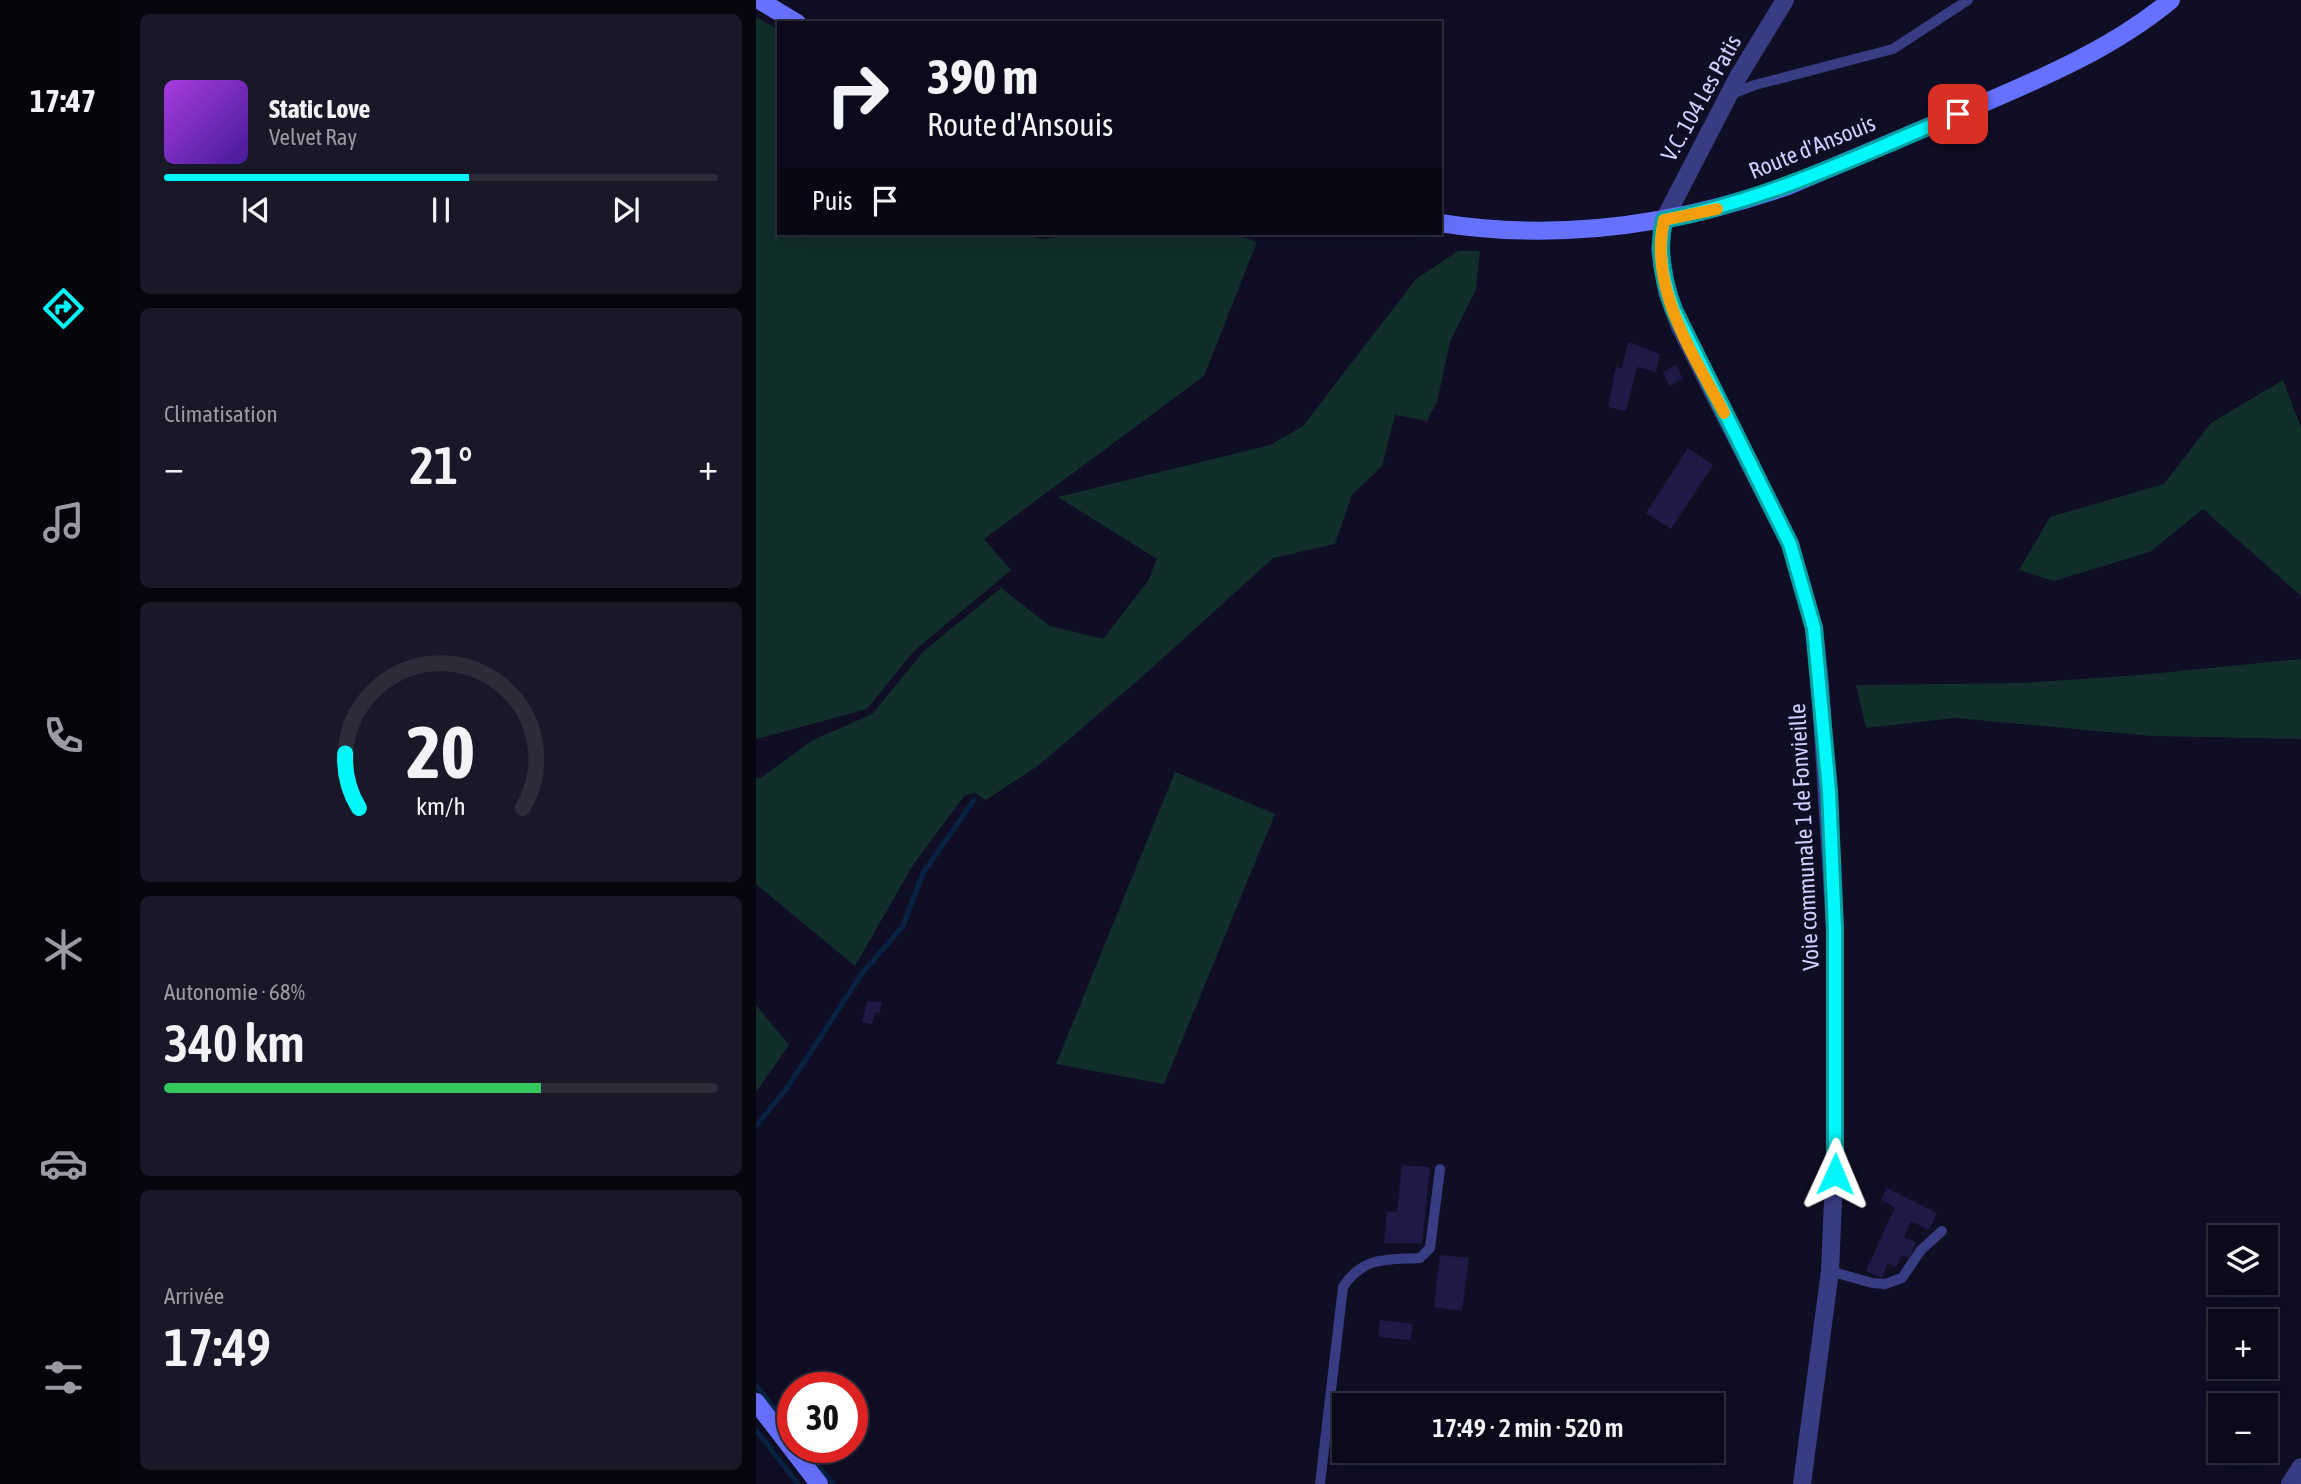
<!DOCTYPE html>
<html lang="fr">
<meta charset="utf-8">
<style>
body{margin:0;font-family:"Asap Condensed",sans-serif;background:#191828;color:#f1f3f6;height:100vh;display:flex;flex-direction:column;font-size:26px;white-space:nowrap}
*{box-sizing:border-box;margin:0}
p{font-size:23px;color:#9a9aa3}
.icon{flex:none;width:38px;height:38px;fill:none;stroke:currentColor;stroke-width:2;stroke-linecap:round;stroke-linejoin:round}
.map{position:relative;flex:1;overflow:hidden}
.details{display:flex;flex-direction:column;gap:14px;padding:14px;background:#06060f;width:630px}
.details>*{flex:none}
.top-card{position:absolute;left:21px;top:21px;width:665px;height:214px;border-radius:0px;box-shadow:0 7px 28px #0002,0 0 0 2px #2b2b3a;background:#0b0a1b;color:#f1f3f6;overflow:hidden}
.buttons{position:absolute;left:1452px;top:1225px;display:grid;gap:14px}
.buttons a{display:grid;place-items:center;width:70px;height:70px;border-radius:0px;background:#0b0a1b;box-shadow:0 7px 28px #0002,0 0 0 2px #2b2b3a;font-size:35px}
.speed{position:absolute;left:21px;top:1372px;display:flex;gap:14px;font-size:35px;font-weight:700;text-align:center}
.speed>*{display:grid;place-content:center;width:91px;height:91px;border-radius:50%;background:#0b0a1b;box-shadow:0 7px 28px #0002,0 0 0 2px #2b2b3a;line-height:1}
.speed .limit{border:10px solid #d22;background:#fff;color:#111}
.pin{position:absolute;display:grid;place-items:center;width:60px;height:60px;color:#fff;margin:-30px;border-radius:14px;box-shadow:0 4px 10px #0006}
.me{position:absolute;width:77px;margin:-38px;rotate:1deg;stroke-linejoin:round;filter:drop-shadow(0 0 5px #0008)}
.turn{display:flex;align-items:center;gap:24px;height:147px;padding:0 35px;font-size:32px}
.turn .icon{width:91px;height:91px;stroke-width:2.5}
.turn b{display:block;font-size:49px;line-height:60px}
.then{display:flex;align-items:center;height:66px;padding:0 35px;background:#0003;gap:14px;font-size:26px}
.big{font-size:52px;font-weight:600;line-height:1.1}
.details .tile{flex:1;display:flex;flex-direction:column;justify-content:center;gap:10px;min-width:0;padding:0 24px;border-radius:10px;background:#191828}
.details .dial{align-items:center;gap:0}
.dial svg{height:182px;overflow:visible;fill:none;stroke:#2b2b3a;stroke-width:7;stroke-linecap:round;text-anchor:middle}
.dial text{fill:#f1f3f6;stroke:none}
.song{display:flex;align-items:center;gap:21px}
.cover{width:84px;height:84px;border-radius:10px;background:linear-gradient(135deg,hsl(280 70% 55%),hsl(260 70% 35%))}
.played{height:7px;border-radius:4px;background:linear-gradient(90deg,#00f8fb 55%,#2b2b3a 55%)}
.keys{display:flex;justify-content:space-around;direction:ltr}
.heat{display:flex;justify-content:space-between;align-items:center;font-size:38px;direction:ltr}
.charge{height:10px;border-radius:5px;background:linear-gradient(90deg,#34c759 68%,#2b2b3a 0)}
.trip{position:absolute;left:576px;top:1393px;width:392px;height:70px;border-radius:0px;background:#0b0a1b;box-shadow:0 7px 28px #0002,0 0 0 2px #2b2b3a;font-weight:600;line-height:70px;text-align:center}
main{display:flex;flex:1;min-height:0}
.dock{display:flex;flex-direction:column;width:126px;justify-content:space-around;align-items:center;background:#04040b;color:#9a9aa3}
.dock .icon{width:49px;height:49px}
.dock .active{color:#00f8fb}
.dock b{font-size:32px;color:#f1f3f6}
.map>svg:first-child{display:block}
.green{fill:#112e2a}
.lines{fill:none;stroke-linecap:round;stroke-linejoin:round}
.stream{stroke:#092242;stroke-width:5}
.building{fill:#1e1945}
.lane{stroke:#383c83;stroke-width:10}
.street{stroke:#383c83;stroke-width:18}
.secondary{stroke:#6771ff;stroke-width:18}
.route-casing{stroke:#00a1a3;stroke-width:18}
.route{stroke:#00f8fb;stroke-width:12}
.slow{stroke:#f59e0b;stroke-width:12}
.labels{text-anchor:middle;dominant-baseline:central;stroke-width:7;stroke-linejoin:round;paint-order:stroke}
.street-label{font-size:23px;fill:#d2d0ff;stroke:#0f0e24}
</style>
<main>
<nav class="dock">
<b>17:47</b>
<svg class="icon active" aria-label="directions" viewBox="0 0 24 24"><path d="M12 3l9 9-9 9-9-9zM9 14v-3h6M13 9l2 2-2 2"/></svg>
<svg class="icon" aria-label="music" viewBox="0 0 24 24"><path d="M9 18V5l10-2v13"/><circle cx="6" cy="18" r="3"/><circle cx="16" cy="16" r="3"/></svg>
<svg class="icon" aria-label="phone" viewBox="0 0 24 24"><path d="M5 4h4l2 5-3 2q2 4 5 5l2-3 5 2v4C11 20 4 13 5 4z"/></svg>
<svg class="icon" aria-label="climate" viewBox="0 0 24 24"><path d="M12 3v18M4 7l16 10M4 17L20 7"/></svg>
<svg class="icon" aria-label="car" viewBox="0 0 24 24"><path d="M5 17H2v-5l4-1 3-4h7l3 4 3 1v5h-3M9 17h6M6 11h13"/><circle cx="7" cy="17" r="2"/><circle cx="17" cy="17" r="2"/></svg>
<svg class="icon" aria-label="filters" viewBox="0 0 24 24"><path d="M4 7h16M4 17h16"/><circle cx="9" cy="7" r="2"/><circle cx="15" cy="17" r="2"/></svg>
</nav>
<section class="details">
<div class="tile">
<div class="song"><i class="cover"></i><div><b>Static Love</b><p>Velvet Ray</p></div></div>
<div class="played"></div>
<div class="keys"><svg class="icon" aria-label="previous" viewBox="0 0 24 24"><path d="M18 5L8 12l10 7zM5 5v14"/></svg><svg class="icon" aria-label="pause" viewBox="0 0 24 24"><path d="M8 5v14M16 5v14"/></svg><svg class="icon" aria-label="next" viewBox="0 0 24 24"><path d="M6 5l10 7-10 7zM19 5v14"/></svg></div>
</div>
<div class="tile"><p>Climatisation</p>
<div class="heat"><a>−</a><b class="big">21°</b><a>+</a></div>
</div>
<div class="tile dial"><svg viewBox="0 0 100 80">
<path d="M14 69A42 42 0 1 1 86 69"/>
<path d="M14 69A42 42 0 0 1 8 45" stroke="#00f8fb"/>
<text x="50" y="56" font-size="32" font-weight="700">20</text>
<text x="50" y="72" font-size="11">km/h</text>
</svg></div>
<div class="tile"><p>Autonomie · 68%</p><b class="big">340 km</b><div class="charge"></div></div>
<div class="tile"><p>Arrivée</p><b class="big">17:49</b></div>
</section>
<div class="map">
<svg width="1545" height="1484" viewBox="0 0 1545 1484">
<rect width="100%" height="100%" fill="#0f0e24"/>
<!-- green -->
<g class="green">
<path d="M0,17L23,30V233H265L286,239L328,233H476L501,242L448,376L228,539L255,570L158,651L111,709L0,739Z"/>
<path d="M702,251H724L720,289L694,342L681,402L671,421L639,415L626,466L596,495L579,544L517,558L388,675L283,765L230,800L219,793L209,795L157,865L99,966L0,884V778H5L55,741L116,714L168,651L245,588L294,626L347,639L392,581L401,559L302,497L514,445L547,426L660,279Z"/>
<path d="M1527,380L1545,428V596L1447,509L1394,552L1298,581L1263,570L1294,517L1408,484L1455,423Z"/>
<path d="M1545,659V739L1395,736L1199,718L1110,728L1100,685L1266,683L1385,675Z"/>
<path d="M419,772L519,814L408,1084L300,1064Z"/>
<path d="M0,1005L33,1045L0,1092Z"/>
</g>
<g class="lines">
<!-- stream -->
<g class="stream">
<path d="M0,1126L31,1088L107,972L147,926L167,873L218,800"/>
<path d="M0,1385L37,1433"/>
<path d="M0,1430L42,1484"/>
<path d="M48,1447L77,1484"/>
</g>
</g>
<!-- building -->
<g class="building">
<path d="M872,342L904,354L900,372L881,367L870,411L852,407L860,367L866,368Z"/>
<path d="M920,365L927,379L913,386L907,372Z"/>
<path d="M932,448L957,465L915,529L890,513Z"/>
<path d="M111,1001L126,1002L124,1013L119,1012L116,1024L106,1022Z"/>
<path d="M646,1165L674,1167L666,1243H628L631,1211L641,1212Z"/>
<path d="M1131,1188L1181,1213L1173,1230L1155,1221L1148,1237L1160,1242L1153,1259L1146,1255L1140,1267L1132,1263L1126,1278L1110,1271L1139,1207L1125,1200Z"/>
<path d="M684,1255L713,1258L706,1311L678,1307Z"/>
<path d="M624,1320L657,1324L654,1340L622,1337Z"/>
</g>
<g class="lines">
<!-- lane -->
<g class="lane">
<path d="M973,95L999,85L1137,49L1212,0"/>
<path d="M1074,1271L1116,1283L1129,1284L1146,1278L1165,1250L1186,1231"/>
<path d="M564,1484L587,1287C607,1256 631,1260 664,1258L674,1248L684,1169"/>
</g>
<!-- street -->
<g class="street">
<path d="M1029,0L982,77L908,220L904,249L911,292L924,327L1034,544L1058,628L1064,683L1079,929V1155L1074,1271L1046,1484"/>
<path d="M1534,1484L1545,1467"/>
</g>
<!-- secondary -->
<g class="secondary">
<path d="M3,0L41,23"/>
<path d="M684,223C803,242 919,225 1032,186C1092,160 1153,135 1214,109C1284,79 1356,49 1415,0"/>
<path d="M0,1402L63,1484"/>
</g>
</g>
<g class="lines">
<!-- route casing -->
<g class="route-casing">
<path id="route" d="M1079,1174V929L1073,791L1058,628L1034,544L918,310C907,281 901,250 908,220C1012,200 1105,155 1202,114"/>
</g>
<!-- route -->
<use href="#route" class="route"/>
<!-- slow -->
<path class="slow" d="M961,209L908,220C892,288 938,355 968,413"/>
</g>
<g class="labels">
<!-- street labels -->
<g class="street-label">
<text transform="translate(945 98) rotate(-61)">V.C. 104 Les Patis</text>
<text transform="translate(1056 147) rotate(-22)">Route d'Ansouis</text>
<text transform="translate(1048 837) rotate(-93)">Voie communale 1 de Fonvieille</text>
</g>
</g>
</svg>
<div class="buttons">
<a><svg class="icon" aria-label="layers" viewBox="0 0 24 24"><path d="M12 4l9 5-9 5-9-5zM3 14l9 5 9-5"/></svg></a>
<a>+</a>
<a>−</a>
</div>
<div class="speed"><div class="limit">30</div></div>
<div class="pin" style="left:1202px;top:114px;background:#d93025"><svg class="icon" aria-label="arrive" viewBox="0 0 24 24"><path d="M6 21V4h12l-3 4 3 4H6"/></svg></div>
<svg class="me" style="left:1079px;top:1174px" viewBox="-20 -20 40 40"><path d="M0-17L14 15 0 8-14 15z" fill="#00f8fb" stroke="#fff" stroke-width="4"/></svg>
<div class="trip">17:49 · 2 min · 520 m</div>
<div class="top-card">
<div class="turn"><svg class="icon" aria-label="right" viewBox="0 0 24 24"><path d="M7 20v-9h11M14 6l5 5-5 5"/></svg><div><b>390 m</b>Route d'Ansouis</div></div>
<div class="then">Puis<svg class="icon" aria-label="arrive" viewBox="0 0 24 24"><path d="M6 21V4h12l-3 4 3 4H6"/></svg></div>
</div>
</div>
</main>
